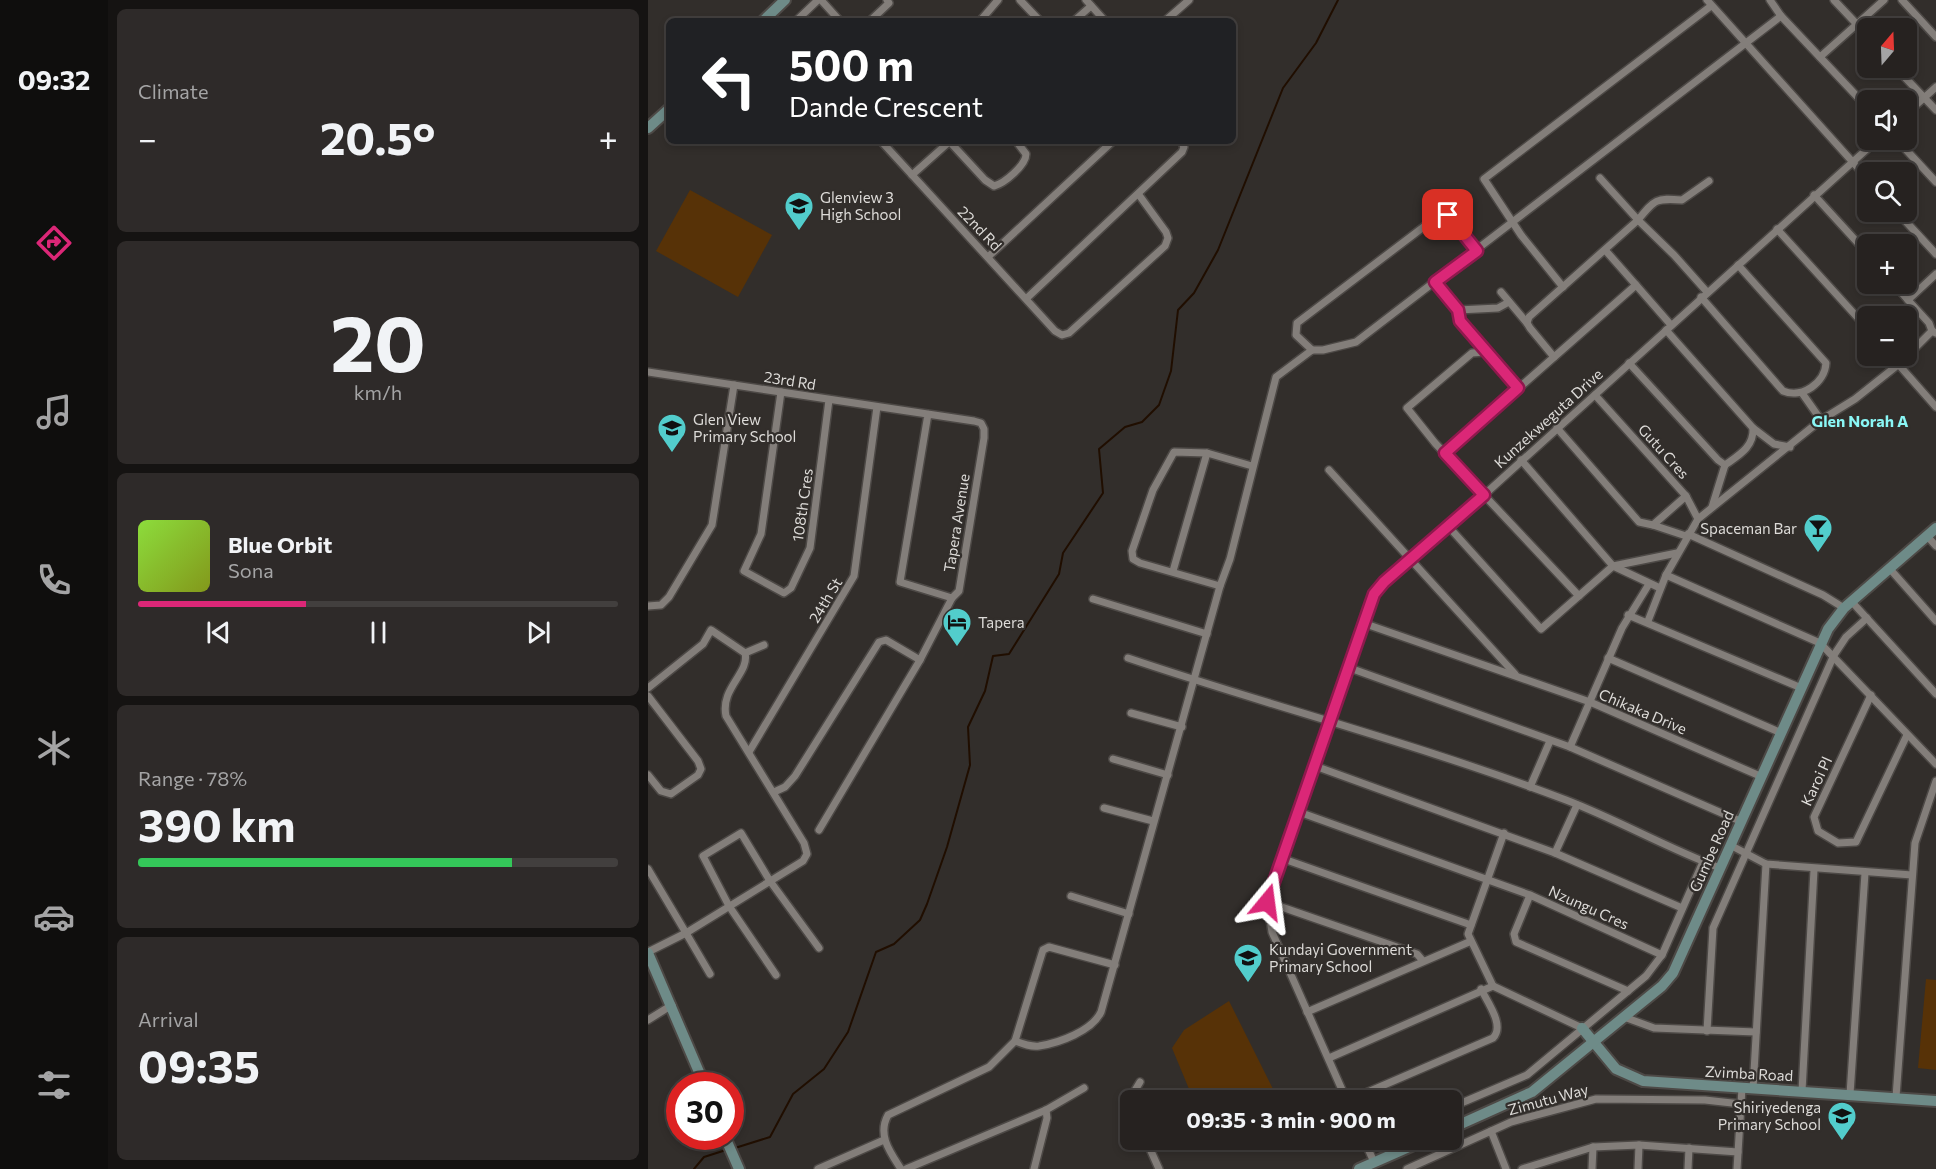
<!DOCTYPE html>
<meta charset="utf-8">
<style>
body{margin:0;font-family:Commissioner,sans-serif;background:#2e2a29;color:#f1f3f6;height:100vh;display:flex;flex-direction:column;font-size:22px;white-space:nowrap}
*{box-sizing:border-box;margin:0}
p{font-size:20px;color:#a4a4a5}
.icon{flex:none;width:33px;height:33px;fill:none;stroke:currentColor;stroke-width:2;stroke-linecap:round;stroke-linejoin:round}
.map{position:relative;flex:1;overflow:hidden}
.sheet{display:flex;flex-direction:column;gap:9px;padding:9px;background:#151312;width:540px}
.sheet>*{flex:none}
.banner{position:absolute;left:18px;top:18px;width:570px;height:126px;border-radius:9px;box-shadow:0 3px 9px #0003,0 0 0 2px #423f3e;background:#202124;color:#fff;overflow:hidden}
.needle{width:39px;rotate:19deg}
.buttons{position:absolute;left:1209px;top:18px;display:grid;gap:12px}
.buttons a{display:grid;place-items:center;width:60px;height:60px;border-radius:9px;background:#262220;box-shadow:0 3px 9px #0003,0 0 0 2px #423f3e;font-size:30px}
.speed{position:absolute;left:18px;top:1072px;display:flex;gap:12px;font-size:30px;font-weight:700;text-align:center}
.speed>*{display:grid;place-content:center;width:78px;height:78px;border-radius:50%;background:#262220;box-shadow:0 3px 9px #0003,0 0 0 2px #423f3e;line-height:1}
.speed .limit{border:9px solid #d22;background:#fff;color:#111}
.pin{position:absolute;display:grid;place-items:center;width:51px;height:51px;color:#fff;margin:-26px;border-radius:12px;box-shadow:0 3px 9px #0006}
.me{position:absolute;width:66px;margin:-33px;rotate:16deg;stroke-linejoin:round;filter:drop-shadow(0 0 4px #0008)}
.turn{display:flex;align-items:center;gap:21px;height:126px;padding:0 24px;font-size:27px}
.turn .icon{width:78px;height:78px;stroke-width:2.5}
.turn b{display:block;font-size:42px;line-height:51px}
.big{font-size:45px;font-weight:700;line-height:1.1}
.sheet .card{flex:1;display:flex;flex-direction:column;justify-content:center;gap:9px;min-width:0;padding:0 21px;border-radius:9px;background:#2e2a29}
.sheet .dial{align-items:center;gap:0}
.dial b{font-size:78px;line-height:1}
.song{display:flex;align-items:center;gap:18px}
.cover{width:72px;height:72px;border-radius:9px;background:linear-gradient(135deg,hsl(90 70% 55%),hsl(70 70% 35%))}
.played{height:6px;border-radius:3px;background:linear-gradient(90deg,#db2777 35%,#423f3e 35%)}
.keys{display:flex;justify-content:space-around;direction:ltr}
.heat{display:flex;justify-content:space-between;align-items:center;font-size:33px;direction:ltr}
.charge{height:9px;border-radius:4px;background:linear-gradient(90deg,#34c759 78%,#423f3e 0)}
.trip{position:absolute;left:472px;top:1090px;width:342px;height:60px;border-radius:9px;background:#262220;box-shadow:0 3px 9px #0003,0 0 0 2px #423f3e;font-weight:700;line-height:60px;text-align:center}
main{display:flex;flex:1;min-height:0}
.tabs{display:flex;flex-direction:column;width:108px;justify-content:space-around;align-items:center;background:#0f0e0d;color:#a4a4a5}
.tabs .icon{width:42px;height:42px}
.tabs .active{color:#db2777}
.tabs b{font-size:27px;color:#f1f3f6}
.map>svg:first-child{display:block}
.park{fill:#573207}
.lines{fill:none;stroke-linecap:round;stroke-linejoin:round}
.stream{stroke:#200e00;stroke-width:2}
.street-casing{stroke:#4d4946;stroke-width:10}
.secondary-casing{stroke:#4d4946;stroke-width:14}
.street{stroke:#837e7a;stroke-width:7}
.secondary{stroke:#6e8b88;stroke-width:10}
.route-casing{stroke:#8e194d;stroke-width:15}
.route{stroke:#db2777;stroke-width:10}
.labels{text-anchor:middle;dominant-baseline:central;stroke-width:4.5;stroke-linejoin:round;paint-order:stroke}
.poi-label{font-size:15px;fill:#dddbd8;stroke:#322e2b;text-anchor:start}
.street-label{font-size:15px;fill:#dddbd8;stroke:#322e2b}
.neighbourhood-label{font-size:16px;font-weight:bold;fill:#8af6f5;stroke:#322e2b}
</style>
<main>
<nav class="tabs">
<b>09:32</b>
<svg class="icon active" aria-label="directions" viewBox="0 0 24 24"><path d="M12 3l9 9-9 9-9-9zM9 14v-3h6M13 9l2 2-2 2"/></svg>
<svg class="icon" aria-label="music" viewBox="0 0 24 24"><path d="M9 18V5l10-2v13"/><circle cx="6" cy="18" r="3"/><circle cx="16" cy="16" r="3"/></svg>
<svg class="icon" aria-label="phone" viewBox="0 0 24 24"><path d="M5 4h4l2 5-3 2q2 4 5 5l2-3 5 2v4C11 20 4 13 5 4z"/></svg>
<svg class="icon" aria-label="climate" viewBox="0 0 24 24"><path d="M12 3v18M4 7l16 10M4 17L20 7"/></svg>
<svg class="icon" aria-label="car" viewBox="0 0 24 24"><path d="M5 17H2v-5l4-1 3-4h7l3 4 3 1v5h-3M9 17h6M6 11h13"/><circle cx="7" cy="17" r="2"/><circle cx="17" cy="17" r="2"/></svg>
<svg class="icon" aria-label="filters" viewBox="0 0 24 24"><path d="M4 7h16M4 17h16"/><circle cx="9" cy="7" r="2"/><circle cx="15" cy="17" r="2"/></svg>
</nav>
<section class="sheet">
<div class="card"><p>Climate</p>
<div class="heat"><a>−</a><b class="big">20.5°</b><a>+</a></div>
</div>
<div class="card dial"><b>20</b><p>km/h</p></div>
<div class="card">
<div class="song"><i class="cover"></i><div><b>Blue Orbit</b><p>Sona</p></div></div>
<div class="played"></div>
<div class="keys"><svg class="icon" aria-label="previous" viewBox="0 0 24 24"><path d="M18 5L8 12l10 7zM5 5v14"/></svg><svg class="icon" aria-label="pause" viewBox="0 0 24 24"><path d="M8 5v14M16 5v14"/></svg><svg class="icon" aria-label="next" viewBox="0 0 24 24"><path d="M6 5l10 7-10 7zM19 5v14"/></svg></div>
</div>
<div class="card"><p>Range · 78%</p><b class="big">390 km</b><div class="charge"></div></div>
<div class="card"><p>Arrival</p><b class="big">09:35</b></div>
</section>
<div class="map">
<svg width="1288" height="1169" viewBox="0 0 1288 1169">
<rect width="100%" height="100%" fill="#322e2b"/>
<!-- park -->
<g class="park">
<path d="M42,190L124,235L90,297L8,251Z"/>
<path d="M1278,979L1288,980V1070L1270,1068Z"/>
<path d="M581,1001L628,1095L624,1101H546L524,1048L536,1030Z"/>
</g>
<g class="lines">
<!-- stream -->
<g class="stream">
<path d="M87,1148L122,1137L145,1094L176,1069L200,1032L228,952L246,944L272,920L279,904L299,847L322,765L320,727L337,691L345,656L361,654L411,574L415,553L455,493L451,449L477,427L494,422L511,405L523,371L530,310L546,293L570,250L635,88L668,43L690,0"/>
<path d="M46,1169L56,1157L78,1150"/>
</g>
<!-- street casing -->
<g class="street-casing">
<g id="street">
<path d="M173,0L192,21"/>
<path d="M372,0L392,21"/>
<path d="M438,0L457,21"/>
<path d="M1059,0L1220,179"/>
<path d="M1122,0L1133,16"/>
<path d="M1186,0L1220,36"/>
<path d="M1254,0L1288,37"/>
<path d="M148,21L170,0"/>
<path d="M222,21L241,3L239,0"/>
<path d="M332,21L350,0"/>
<path d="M426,21L443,6"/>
<path d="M517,21L541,0"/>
<path d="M1172,57L1236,0"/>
<path d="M1248,68L1288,110"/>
<path d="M1258,114L1288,87"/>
<path d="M1249,140L1288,182"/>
<path d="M233,141L407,331L414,335L421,333L517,246L520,238L518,232L491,195"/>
<path d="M301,141L337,180L346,186C357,183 378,165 378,154L368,141"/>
<path d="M264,175L301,142"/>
<path d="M952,178L990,220C1007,199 1008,198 1034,200L1061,181"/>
<path d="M1166,195L1220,254"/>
<path d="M1249,212L1288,254"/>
<path d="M1129,229L1220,329"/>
<path d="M958,251L988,285"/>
<path d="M341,256L465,141"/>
<path d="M787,282L810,310L812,321L837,352"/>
<path d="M1246,284L1260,300L1288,274"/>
<path d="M915,287L873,235L836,179L1063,6"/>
<path d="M853,292L879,323"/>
<path d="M1053,297L1135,391C1154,399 1177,383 1178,363L1090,265"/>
<path d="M379,298L534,152L536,147L533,141"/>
<path d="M1260,300L1281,323L1284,331"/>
<path d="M810,310L850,308L861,302"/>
<path d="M664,350L648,335L649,323L790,216L796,214L802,217L829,251"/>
<path d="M1243,356L1288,407"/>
<path d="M906,357L882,328L879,323L881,317L990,220L1026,255L1059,292"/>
<path d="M981,363L1070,460L1077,465C1091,455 1106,447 1105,428L1018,330"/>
<path d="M0,372L326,421L333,423L336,429V438L311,591L304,598L252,582L280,414"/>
<path d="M870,388L837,352L824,353L759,408L787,443L931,596"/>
<path d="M133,392L113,534L96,571L136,593L143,588L162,548L181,400"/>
<path d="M1154,393L1173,420"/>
<path d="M909,428L991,522L1005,525L1038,496L947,395"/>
<path d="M1105,428L1126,444L1142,447"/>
<path d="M797,453L988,285L1023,325"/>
<path d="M873,460L965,566L1012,588"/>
<path d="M681,470L867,674"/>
<path d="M1038,496L1050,519"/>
<path d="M1064,507L1077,465"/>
<path d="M1005,525L1038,536"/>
<path d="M800,526L893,629L965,566"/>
<path d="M1040,534L1175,595L1196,608"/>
<path d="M1279,536L1288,546"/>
<path d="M965,566L1029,553"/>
<path d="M1242,569L1288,621"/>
<path d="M525,571L559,453"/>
<path d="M1018,575L1172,643L1288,764"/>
<path d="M572,586L492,563L485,559L484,551L505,490L526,452L559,453L604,466"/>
<path d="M445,599L559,634"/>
<path d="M1204,602L1288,694"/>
<path d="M0,606L13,605L21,597L64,525L86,385"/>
<path d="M980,615L1151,687"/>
<path d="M1000,621L1018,575L1050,519L1173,420L1207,399L1251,364L1284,331L1288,333"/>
<path d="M715,623L942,702L1112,776"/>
<path d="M97,653L116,645"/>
<path d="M480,658C625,707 774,745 918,800C970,820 1019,848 1072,868"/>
<path d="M960,658L1131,732"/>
<path d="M699,667L922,747L1092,821"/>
<path d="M0,688L55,644L63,630L97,653"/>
<path d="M1223,695L1166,817L1170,831L1190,843L1208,842L1259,735"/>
<path d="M0,696L50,761L53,769L50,775L23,794L13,791L0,775"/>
<path d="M483,713L534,727"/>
<path d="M922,747L974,628L1001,584"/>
<path d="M101,752L206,576L229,407"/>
<path d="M465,759L520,775"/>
<path d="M667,766L907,853L1034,908"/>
<path d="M882,787L902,741"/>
<path d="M126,792L137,787L147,776L231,642L238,640L272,660"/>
<path d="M456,808L505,821"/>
<path d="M651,812L882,895"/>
<path d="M171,830L272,660L304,598"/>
<path d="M1082,845L1118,864L1264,875"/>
<path d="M907,853L929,805"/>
<path d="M633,858L823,925"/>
<path d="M0,869L38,933L0,952"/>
<path d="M423,896L481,914"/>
<path d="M619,902L769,954L775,961"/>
<path d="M62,974L38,933L155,861L159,854L156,843L78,716C72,688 102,673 97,653"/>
<path d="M128,975L81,906L55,856L93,833L122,881L171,948"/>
<path d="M845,986L820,934L856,833"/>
<path d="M980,991L868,942L866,934L882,895L1014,955"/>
<path d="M659,1012L821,942"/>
<path d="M976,1017L1006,1028L1108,1032"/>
<path d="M0,1020L24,1005"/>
<path d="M1059,1031L1065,928L1186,655L1198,637L1219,618"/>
<path d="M367,1041C375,1044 383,1047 391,1046C411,1043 444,1031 453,1012L572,586L582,559L628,377L664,350H675L708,342L1133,16L1220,108"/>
<path d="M681,1058L845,986L934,1028"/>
<path d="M1105,1089L1118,864"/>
<path d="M1154,1091L1166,870"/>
<path d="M1202,1094L1217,873"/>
<path d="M1248,1097L1267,843L1288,781"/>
<path d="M699,1101L624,932L619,902L726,594L736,582L836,495L1229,140"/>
<path d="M699,1101L845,1038C857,1026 840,1003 833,989"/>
<path d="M483,1103V1097L492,1082"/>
<path d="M804,1107L879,1075L998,976L1014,955L1055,862"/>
<path d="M843,1131L858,1169"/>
<path d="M498,1140L511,1169"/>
<path d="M716,1140L726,1162"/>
<path d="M717,1144L728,1140"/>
<path d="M170,1169L236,1140"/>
<path d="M253,1169C242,1152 229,1135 240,1115L341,1067L367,1041L395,950L401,947L467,965"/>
<path d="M258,1169L398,1110L436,1088"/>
<path d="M386,1169L399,1118L398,1110"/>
<path d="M759,1169L863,1122L948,1099L1057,1100L1093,1104"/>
<path d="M874,1169L945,1147L991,1145L1090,1152"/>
<path d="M944,1169L945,1147"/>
<path d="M990,1169L991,1145"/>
<path d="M1040,1169L1041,1148"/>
<path d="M1089,1169L1094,1088"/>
</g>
</g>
<!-- secondary casing -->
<g class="secondary-casing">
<g id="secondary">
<path d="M115,21L137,0"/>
<path d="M0,128L21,109"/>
<path d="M0,953L57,1086"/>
<path d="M934,1028L968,1069L995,1081L1288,1101"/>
<path d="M804,1128L884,1092L1014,986L1025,973L1180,629L1196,608L1288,528"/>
<path d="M77,1137L91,1169"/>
<path d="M711,1169L777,1140"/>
</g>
</g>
<!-- street -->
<use href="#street" class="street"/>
<!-- secondary -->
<use href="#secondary" class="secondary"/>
</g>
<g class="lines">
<!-- route casing -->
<g class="route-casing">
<path id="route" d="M619,902L726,594L736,582L836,495L797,453L870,388L812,321L810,310L787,282L829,251L800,215"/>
</g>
<!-- route -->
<use href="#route" class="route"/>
</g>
<!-- icons -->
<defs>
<g id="school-pin" transform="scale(1.5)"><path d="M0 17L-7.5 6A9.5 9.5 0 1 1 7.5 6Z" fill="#52cdcc" stroke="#322e2b"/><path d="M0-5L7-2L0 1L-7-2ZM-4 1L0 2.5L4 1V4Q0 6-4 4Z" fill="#111"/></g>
<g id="bar-pin" transform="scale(1.5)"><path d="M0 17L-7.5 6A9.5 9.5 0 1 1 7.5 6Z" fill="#52cdcc" stroke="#322e2b"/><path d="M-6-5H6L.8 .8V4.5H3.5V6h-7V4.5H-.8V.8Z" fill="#111"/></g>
<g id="hotel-pin" transform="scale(1.5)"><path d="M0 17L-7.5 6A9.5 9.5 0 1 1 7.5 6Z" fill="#52cdcc" stroke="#322e2b"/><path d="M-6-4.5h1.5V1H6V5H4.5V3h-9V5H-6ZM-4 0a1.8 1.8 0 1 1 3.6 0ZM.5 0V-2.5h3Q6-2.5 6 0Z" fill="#111"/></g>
</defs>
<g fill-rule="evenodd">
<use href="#school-pin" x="151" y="206"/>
<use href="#school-pin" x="24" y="428"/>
<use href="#bar-pin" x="1170" y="528"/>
<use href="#hotel-pin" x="309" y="622"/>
<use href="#school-pin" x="600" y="958"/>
<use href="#school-pin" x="1194" y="1116"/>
</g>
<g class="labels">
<!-- poi labels -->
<g class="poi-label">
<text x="172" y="197">Glenview 3<tspan x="172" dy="17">High School</tspan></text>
<text x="45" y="419">Glen View<tspan x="45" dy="17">Primary School</tspan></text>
<text x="1149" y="528" text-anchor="end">Spaceman Bar</text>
<text x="330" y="622">Tapera</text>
<text x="621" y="949">Kundayi Government<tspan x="621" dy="17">Primary School</tspan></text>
<text x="1173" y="1107" text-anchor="end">Shiriyedenga<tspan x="1173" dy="17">Primary School</tspan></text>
</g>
<!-- street labels -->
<g class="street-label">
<text transform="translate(332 228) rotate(46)">22nd Rd</text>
<text transform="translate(142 380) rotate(9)">23rd Rd</text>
<text transform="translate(900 418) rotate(-42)">Kunzekweguta Drive</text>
<text transform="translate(1016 451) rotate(48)">Gutu Cres</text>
<text transform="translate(154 505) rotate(-82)">108th Cres</text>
<text transform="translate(308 523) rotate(-81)">Tapera Avenue</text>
<text transform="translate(177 600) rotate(-59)">24th St</text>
<text transform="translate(995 711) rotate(23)">Chikaka Drive</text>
<text transform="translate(1168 781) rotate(-65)">Karoi Pl</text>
<text transform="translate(1063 851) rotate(-66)">Gumbe Road</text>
<text transform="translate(941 907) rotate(24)">Nzungu Cres</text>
<text transform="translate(1101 1073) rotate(3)">Zvimba Road</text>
<text transform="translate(900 1099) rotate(-15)">Zimutu Way</text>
</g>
<!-- neighbourhood labels -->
<g class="neighbourhood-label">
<text x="1212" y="420">Glen Norah A</text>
</g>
</g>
</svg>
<div class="buttons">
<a><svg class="needle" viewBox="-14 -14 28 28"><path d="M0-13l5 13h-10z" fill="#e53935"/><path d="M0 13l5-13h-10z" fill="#a4a4a5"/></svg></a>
<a><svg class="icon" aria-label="sound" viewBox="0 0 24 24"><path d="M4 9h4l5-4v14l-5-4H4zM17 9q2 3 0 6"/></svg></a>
<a><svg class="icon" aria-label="search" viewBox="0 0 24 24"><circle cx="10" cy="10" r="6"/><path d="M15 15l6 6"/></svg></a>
<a>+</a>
<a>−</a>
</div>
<div class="speed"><div class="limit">30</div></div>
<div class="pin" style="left:800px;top:215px;background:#d93025"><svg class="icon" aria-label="arrive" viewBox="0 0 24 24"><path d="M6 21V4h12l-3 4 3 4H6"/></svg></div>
<svg class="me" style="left:619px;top:902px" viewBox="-20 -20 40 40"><path d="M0-17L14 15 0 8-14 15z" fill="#db2777" stroke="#fff" stroke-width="4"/></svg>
<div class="trip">09:35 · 3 min · 900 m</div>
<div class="banner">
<div class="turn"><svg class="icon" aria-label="left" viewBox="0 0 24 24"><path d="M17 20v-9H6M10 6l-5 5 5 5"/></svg><div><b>500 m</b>Dande Crescent</div></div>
</div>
</div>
</main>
